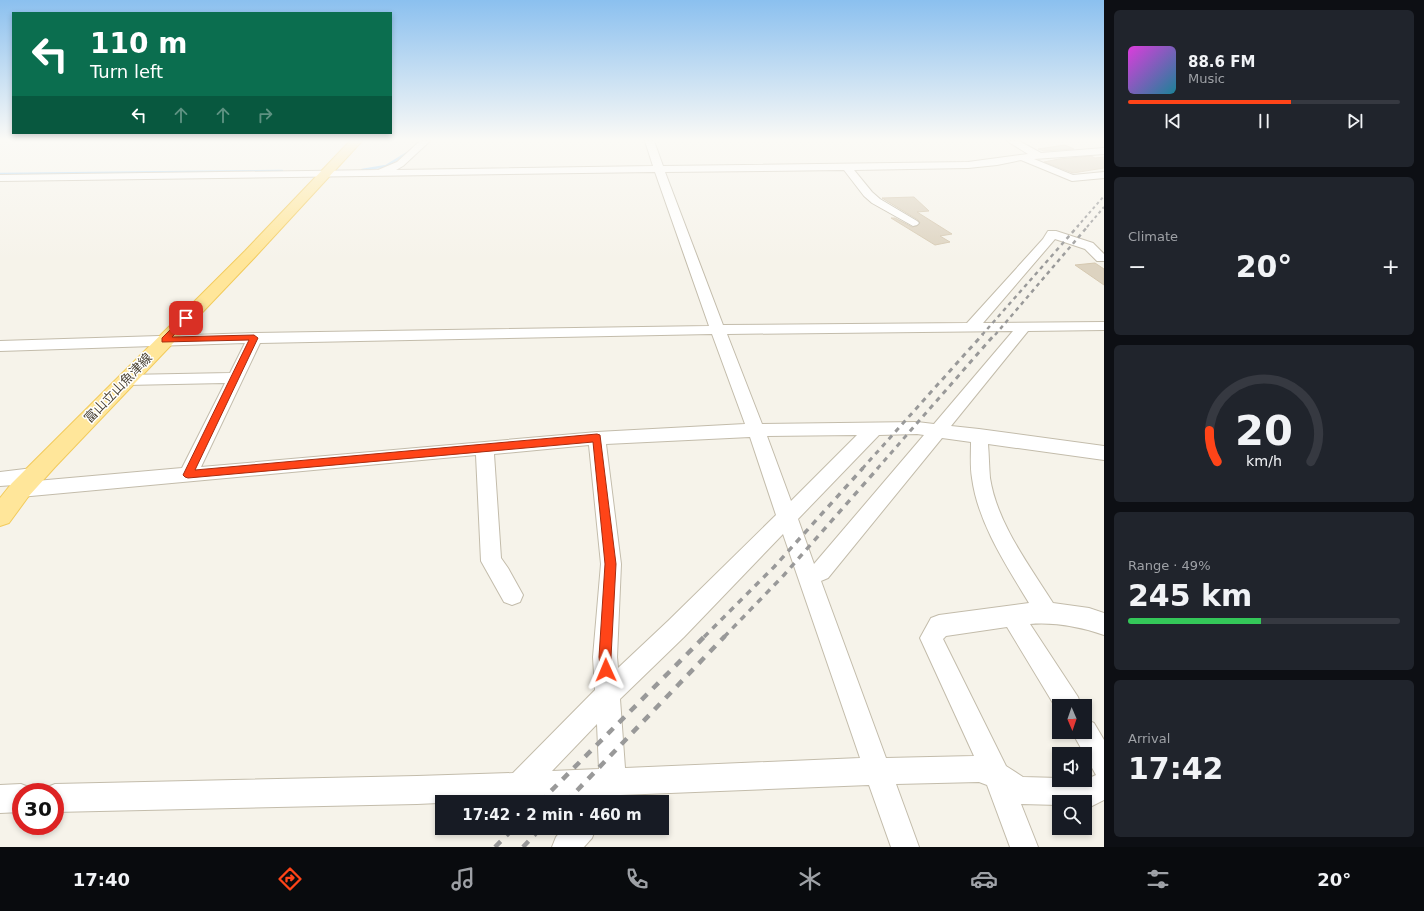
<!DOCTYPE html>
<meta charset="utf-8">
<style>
body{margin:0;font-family:"DejaVu Sans","Noto Sans JP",sans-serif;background:#20242c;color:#f1f3f6;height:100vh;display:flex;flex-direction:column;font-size:15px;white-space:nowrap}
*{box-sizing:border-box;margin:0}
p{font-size:13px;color:#9ea1a6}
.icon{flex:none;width:22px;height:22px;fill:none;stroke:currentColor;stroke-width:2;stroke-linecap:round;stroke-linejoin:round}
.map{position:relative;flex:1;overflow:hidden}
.side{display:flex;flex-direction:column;gap:10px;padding:10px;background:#0d0f14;width:320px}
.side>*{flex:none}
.top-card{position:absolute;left:12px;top:12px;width:380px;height:122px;border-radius:0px;box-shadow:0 2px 6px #0003;background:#0b6e4f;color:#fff;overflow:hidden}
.needle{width:26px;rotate:178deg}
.tools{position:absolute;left:1052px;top:699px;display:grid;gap:8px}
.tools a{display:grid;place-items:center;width:40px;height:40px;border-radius:0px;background:#171b24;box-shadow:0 2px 6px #0003;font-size:20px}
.speed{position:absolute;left:12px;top:783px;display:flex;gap:8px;font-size:20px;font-weight:700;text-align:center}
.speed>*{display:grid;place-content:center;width:52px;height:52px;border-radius:50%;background:#171b24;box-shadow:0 2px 6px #0003;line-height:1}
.speed .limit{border:6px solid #d22;background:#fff;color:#111}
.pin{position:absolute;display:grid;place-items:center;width:34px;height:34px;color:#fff;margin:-17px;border-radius:8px;box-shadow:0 2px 6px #0006}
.me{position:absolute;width:44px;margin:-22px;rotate:359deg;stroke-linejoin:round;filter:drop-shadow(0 0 3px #0008)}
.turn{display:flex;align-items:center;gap:14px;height:84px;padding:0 12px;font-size:18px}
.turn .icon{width:52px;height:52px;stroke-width:2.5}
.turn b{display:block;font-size:28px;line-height:34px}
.lanes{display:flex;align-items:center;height:38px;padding:0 12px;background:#0003;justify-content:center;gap:20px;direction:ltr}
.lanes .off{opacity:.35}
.big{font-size:30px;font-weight:600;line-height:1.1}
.side .widget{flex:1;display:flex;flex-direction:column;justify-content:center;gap:6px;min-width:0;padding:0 14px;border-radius:6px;background:#20242c}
.side .dial{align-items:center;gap:0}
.dial svg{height:104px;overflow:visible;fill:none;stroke:#363941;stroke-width:7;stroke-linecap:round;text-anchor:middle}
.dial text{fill:#f1f3f6;stroke:none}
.song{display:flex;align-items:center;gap:12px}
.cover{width:48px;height:48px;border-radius:6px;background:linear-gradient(135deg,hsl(300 70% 55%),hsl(190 70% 35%))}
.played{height:4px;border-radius:2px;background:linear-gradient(90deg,#ff4418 60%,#363941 60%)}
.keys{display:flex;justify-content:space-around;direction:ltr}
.heat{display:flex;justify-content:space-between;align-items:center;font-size:22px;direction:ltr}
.charge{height:6px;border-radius:3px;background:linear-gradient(90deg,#34c759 49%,#363941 0)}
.trip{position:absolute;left:435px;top:795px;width:234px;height:40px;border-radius:0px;background:#171b24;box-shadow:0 2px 6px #0003;font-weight:600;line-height:40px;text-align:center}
.tab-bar{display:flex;height:64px;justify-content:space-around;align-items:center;background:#090b0e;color:#9ea1a6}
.tab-bar .icon{width:28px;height:28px}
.tab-bar .selected{color:#ff4418}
.tab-bar b{font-size:18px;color:#f1f3f6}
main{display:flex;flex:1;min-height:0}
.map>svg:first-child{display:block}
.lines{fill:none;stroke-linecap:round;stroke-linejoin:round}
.stream{stroke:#a0d1f9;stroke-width:2.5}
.building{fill:#ddd3c0;stroke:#d5c8b0}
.minor-casing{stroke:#c3bcab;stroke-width:2}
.major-casing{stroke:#f2cb5c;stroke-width:2}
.minor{fill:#fff;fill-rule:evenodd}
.major{fill:#ffe69a;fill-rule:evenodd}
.rail-far4{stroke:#999;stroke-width:2;stroke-dasharray:3 3;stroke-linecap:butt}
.rail-far3{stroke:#999;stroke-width:2.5;stroke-dasharray:4 4;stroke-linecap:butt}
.rail-far2{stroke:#999;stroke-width:3;stroke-dasharray:5 5;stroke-linecap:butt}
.rail-far1{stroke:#999;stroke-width:3.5;stroke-dasharray:6 6;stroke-linecap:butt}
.rail{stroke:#999;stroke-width:4.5;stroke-dasharray:8 8;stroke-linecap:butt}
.route{fill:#ff4418;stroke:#a62c10}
.labels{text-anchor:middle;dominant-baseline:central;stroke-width:3;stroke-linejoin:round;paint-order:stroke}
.street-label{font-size:13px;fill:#4c4436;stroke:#fff}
</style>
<main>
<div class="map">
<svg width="1104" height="847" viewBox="0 0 1104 847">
<rect width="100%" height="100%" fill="#f6f3ea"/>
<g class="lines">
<!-- stream -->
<g class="stream">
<path d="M362,170L386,166L407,153"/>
<path d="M0,174L282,171"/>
</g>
</g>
<!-- building -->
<g class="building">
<path d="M1065,145L1074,149L1044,151L1038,149Z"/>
<path d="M1091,156L1095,158L1104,157V168L1073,173L1044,162L1059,159Z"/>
<path d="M914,197L929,211L917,212L952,234L940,236L950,242L935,245L891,218H895L912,227L917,226L920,223L918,220L882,198Z"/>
<path d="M1095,263L1104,269V285L1075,265Z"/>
</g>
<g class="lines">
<!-- minor casing -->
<g class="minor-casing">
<g id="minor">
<path d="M420,141H430L403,166L396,170L653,166L645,141H654L663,166L968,162L1028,154L1007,141H1019L1041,153L1104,148V154L1034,159L1073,175L1104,172V178L1072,181L1021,160L997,165L968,168L854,170L872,192L880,199L917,221L919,223L917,225L913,226L872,203L864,196L844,170L665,172L723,325L967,323L1043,239L1048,231H1056L1093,243L1104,254V261H1097L1085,249L1055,239L983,323L1104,322V330L1028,331L951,426L979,429L1104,446V460L988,444C989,455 989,467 990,478C997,523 1029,565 1053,603L1089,608L1104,613V635C1081,627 1055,622 1030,624L1078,697L1081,706H1059V713L1007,627L946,636L943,639L1006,766L1023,777L1059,778V780H1085L1096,775L1072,732H1085V719L1094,723L1104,740V800L1090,807L1085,806V802H1059V805L1021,804L1038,847H1010L987,785L979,782L896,784L919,847H891L869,785L620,795L615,802H585L588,796L417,804L55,812V792H44L45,788L55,784L417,776L513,773L595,690L593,657L601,564L589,445L494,454L501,558L508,568L523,595L520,602L512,605L504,602L481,561L476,455L20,497L13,495L11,490L14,485L0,486V472L33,468L40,470L42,475L40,480L36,481L182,468L225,383L126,385L120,384L118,380L120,376L126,375L230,373L245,343L0,351V341L255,333L709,326L655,172L0,181V175L378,170L397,162ZM1013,331L934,424L917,422L762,424L727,334ZM712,334L745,424L597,432L201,467L260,343ZM917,434L924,435L814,564L798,519L879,435ZM857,435L791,501L767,436ZM750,437L776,515L668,621L618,668L617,657L621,564L606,444ZM942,438L971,442C971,454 970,466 972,478C978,523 1006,565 1029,603L939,615L931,618L920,638L974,756L886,758L821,581L828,578ZM783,534L860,758L625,768L620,699L684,637ZM597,724L599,769L552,771Z"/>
<path d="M21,784L31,788L32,792H21V812L0,813V785Z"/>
<path d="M564,828H596L592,838L584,847H552L556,837Z"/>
</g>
</g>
<!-- major casing -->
<g class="major-casing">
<path id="major" d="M350,141H362L255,257L55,467L28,497L9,523L0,526V498L12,483L245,251Z"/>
</g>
<!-- minor -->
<use href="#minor" class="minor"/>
<!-- major -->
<use href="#major" class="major"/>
<!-- rail-far4 -->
<g class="rail-far4">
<path d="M1077,227L1104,196"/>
<path d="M1087,227L1104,207"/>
</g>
<!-- rail-far3 -->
<g class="rail-far3">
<path d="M982,335L1078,226"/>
<path d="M995,335L1088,226"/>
</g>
<!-- rail-far2 -->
<g class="rail-far2">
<path d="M862,469L983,334"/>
<path d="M877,469L995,334"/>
</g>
<!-- rail-far1 -->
<g class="rail-far1">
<path d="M704,637L774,567L863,468"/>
<path d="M724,637L784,575L878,468"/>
</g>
<!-- rail -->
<g class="rail">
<path d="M540,802L705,636"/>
<path d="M566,802L725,636"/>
<path d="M495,847L514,828"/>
<path d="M523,847L541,828"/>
</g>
</g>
<!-- sky -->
<linearGradient id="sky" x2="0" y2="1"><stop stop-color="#8bc0ef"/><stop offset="0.54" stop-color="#fbfaf6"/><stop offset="1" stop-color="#fbfaf6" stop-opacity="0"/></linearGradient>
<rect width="1104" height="260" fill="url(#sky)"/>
<!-- route -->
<path class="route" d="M186,316L190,318L172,337L254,335L258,338L195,470L597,434L600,435L616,564L611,657L612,670L610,674L606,676L601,674L599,657L605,564L593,442L188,478L185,477L183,475L249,340L162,342V338L183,317Z"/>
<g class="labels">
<!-- street labels -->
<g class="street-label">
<text transform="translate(118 388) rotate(-46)">富山立山魚津線</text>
</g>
</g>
</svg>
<div class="tools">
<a><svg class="needle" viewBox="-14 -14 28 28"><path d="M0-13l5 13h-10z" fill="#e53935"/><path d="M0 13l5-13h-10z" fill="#9ea1a6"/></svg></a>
<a><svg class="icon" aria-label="sound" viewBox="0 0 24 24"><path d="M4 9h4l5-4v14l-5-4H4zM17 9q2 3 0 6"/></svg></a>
<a><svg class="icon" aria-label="search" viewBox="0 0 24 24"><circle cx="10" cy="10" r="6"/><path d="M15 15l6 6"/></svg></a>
</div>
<div class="speed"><div class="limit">30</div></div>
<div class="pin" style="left:186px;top:318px;background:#d93025"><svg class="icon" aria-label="arrive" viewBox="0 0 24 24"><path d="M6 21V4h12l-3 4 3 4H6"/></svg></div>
<svg class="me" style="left:606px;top:670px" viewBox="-20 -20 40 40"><path d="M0-17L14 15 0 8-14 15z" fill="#ff4418" stroke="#fff" stroke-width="4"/></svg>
<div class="trip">17:42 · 2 min · 460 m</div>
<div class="top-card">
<div class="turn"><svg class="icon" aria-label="left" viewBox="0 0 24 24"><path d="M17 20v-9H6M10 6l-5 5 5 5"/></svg><div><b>110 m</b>Turn left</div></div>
<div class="lanes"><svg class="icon" aria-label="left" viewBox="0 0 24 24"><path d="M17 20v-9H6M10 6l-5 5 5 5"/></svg><svg class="icon off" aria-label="ahead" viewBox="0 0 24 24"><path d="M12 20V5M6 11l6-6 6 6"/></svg><svg class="icon off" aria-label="ahead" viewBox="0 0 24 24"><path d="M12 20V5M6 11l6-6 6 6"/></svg><svg class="icon off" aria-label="right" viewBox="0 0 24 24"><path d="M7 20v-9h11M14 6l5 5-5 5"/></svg></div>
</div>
</div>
<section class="side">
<div class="widget">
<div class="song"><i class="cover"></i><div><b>88.6 FM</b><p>Music</p></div></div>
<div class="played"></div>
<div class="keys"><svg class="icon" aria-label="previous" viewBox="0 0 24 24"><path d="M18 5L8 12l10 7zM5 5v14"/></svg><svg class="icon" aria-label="pause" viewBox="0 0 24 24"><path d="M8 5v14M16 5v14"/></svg><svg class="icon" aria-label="next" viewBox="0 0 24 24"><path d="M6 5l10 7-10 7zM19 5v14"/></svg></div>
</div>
<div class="widget"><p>Climate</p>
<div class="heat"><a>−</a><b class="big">20°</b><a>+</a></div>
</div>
<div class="widget dial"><svg viewBox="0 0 100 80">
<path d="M14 69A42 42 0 1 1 86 69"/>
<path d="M14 69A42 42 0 0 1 8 45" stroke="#ff4418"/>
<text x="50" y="56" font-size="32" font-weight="700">20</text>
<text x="50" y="72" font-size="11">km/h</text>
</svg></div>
<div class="widget"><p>Range · 49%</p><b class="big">245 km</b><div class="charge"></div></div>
<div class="widget"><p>Arrival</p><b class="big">17:42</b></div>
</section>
</main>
<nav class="tab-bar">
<b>17:40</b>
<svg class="icon selected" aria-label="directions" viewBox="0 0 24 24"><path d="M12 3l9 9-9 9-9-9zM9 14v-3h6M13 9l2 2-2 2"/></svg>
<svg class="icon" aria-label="music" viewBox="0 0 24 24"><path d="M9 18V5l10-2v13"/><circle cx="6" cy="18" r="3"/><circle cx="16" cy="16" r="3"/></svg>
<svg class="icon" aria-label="phone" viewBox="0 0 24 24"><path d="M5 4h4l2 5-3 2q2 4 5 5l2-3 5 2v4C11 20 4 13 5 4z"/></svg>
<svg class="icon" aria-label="climate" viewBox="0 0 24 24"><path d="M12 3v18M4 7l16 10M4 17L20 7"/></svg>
<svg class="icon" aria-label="car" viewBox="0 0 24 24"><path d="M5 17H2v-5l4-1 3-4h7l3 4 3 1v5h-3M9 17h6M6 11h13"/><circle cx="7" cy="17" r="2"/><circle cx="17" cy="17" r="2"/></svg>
<svg class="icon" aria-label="filters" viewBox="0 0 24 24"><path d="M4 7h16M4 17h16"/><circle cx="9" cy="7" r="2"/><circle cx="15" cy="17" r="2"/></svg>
<b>20°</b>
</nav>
